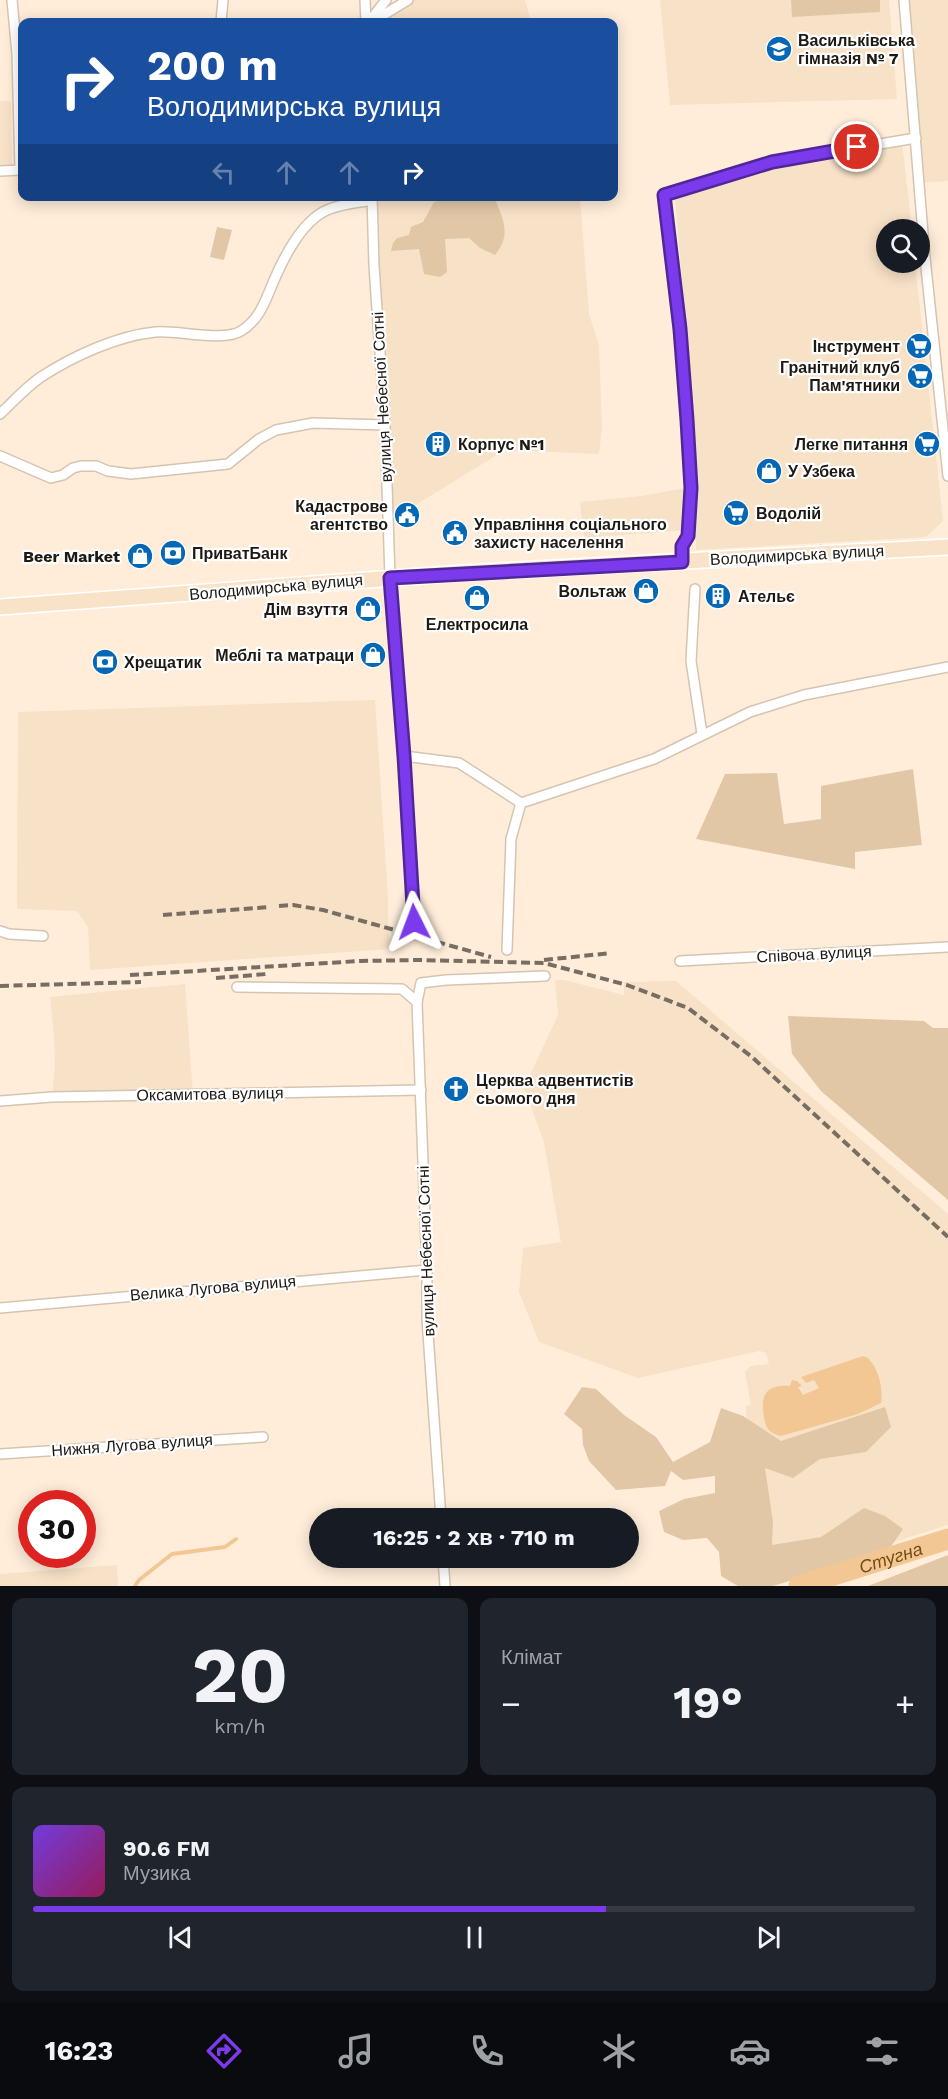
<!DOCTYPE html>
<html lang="uk">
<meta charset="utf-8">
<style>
body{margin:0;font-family:"Work Sans",sans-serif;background:#20242c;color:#f1f3f6;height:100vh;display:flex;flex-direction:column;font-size:22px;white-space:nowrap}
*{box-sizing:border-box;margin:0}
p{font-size:20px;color:#9ea1a6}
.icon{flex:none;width:33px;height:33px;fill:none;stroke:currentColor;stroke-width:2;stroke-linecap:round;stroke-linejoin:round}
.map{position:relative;height:1586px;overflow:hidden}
.side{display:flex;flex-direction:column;gap:12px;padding:12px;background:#0d0f14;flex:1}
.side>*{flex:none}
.hud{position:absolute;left:18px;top:18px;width:600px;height:183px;border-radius:12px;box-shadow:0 3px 15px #0003;background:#1a4fa0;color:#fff;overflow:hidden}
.fabs{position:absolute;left:876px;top:219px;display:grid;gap:12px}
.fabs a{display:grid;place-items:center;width:54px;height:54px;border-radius:50%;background:#171b24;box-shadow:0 3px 15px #0003;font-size:30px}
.speed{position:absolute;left:18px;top:1490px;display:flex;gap:12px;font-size:30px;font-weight:700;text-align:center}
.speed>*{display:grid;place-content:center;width:78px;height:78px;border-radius:50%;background:#171b24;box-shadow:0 3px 15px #0003;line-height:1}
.speed .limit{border:9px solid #d22;background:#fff;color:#111}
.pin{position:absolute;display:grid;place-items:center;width:51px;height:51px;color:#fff;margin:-26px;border:3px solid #fff;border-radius:50%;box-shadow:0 2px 6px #0007}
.me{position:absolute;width:66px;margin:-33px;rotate:357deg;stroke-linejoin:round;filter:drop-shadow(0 0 4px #0008)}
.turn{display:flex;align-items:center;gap:21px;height:126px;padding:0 30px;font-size:27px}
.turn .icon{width:78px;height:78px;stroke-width:2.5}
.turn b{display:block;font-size:42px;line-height:51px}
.lanes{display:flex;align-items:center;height:57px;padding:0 30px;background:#0003;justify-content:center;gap:30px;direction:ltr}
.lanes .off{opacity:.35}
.big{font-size:45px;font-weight:700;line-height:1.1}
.side .card{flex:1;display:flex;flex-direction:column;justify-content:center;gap:9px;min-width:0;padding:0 21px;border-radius:12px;background:#20242c}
.side .dial{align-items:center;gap:0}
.dial b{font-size:78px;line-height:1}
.song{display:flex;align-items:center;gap:18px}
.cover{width:72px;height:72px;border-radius:9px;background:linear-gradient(135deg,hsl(260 70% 55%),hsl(330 70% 35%))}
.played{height:6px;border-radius:3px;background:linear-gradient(90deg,#7c3aed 65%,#363941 65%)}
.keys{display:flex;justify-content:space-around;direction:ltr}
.heat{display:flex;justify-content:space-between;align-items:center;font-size:33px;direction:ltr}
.side .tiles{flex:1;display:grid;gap:12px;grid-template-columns:1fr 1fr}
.card:last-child{grid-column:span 2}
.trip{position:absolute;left:309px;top:1508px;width:330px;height:60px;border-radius:30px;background:#171b24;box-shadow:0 3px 15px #0003;font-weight:700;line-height:60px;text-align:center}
.tabs{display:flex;height:96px;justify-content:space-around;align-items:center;background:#090b0e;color:#9ea1a6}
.tabs .icon{width:42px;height:42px}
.tabs .current{color:#7c3aed}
.tabs b{font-size:27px;color:#f1f3f6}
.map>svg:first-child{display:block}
.built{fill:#f7e1c7}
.green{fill:#e2c7a7}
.water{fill:#f3c794}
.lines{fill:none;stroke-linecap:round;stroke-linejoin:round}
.stream{stroke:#f3c794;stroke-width:4}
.river{stroke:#f3c794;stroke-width:21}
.street-casing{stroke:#d5c4b1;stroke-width:12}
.primary-casing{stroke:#fff;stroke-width:18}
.street{stroke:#fff;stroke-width:9}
.primary{stroke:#f8e2c8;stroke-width:15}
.rail{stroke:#786d62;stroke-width:4;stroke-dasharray:9 4.5;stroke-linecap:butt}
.route-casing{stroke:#51269a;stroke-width:15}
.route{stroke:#7c3aed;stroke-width:10}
.labels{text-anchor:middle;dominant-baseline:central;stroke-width:4.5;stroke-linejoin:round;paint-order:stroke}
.poi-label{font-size:16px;font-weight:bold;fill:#1f1913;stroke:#fff;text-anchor:start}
.street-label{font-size:16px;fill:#1f1913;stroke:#fff}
.water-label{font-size:18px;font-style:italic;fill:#764c0f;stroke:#fff}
</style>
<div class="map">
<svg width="948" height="1586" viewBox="0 0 948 1586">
<rect width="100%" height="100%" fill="#ffedda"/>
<!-- built -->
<g class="built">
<path d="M408,0H525L531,22H372Z"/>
<path d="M660,0H889L897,99L670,105Z"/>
<path d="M904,0H948V181L920,183Z"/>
<path d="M0,101H11L12,167H0Z"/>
<path d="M902,142L912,229L886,230V262L915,263L943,521L926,537L696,550L691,387L675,197L768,166Z"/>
<path d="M372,197H580L589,314L599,345L602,427L599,454L505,450L409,509L387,511Z"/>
<path d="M685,488V530L584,538L580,502L642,496Z"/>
<path d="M375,700L388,898L389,949L90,970L88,927L77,911L17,909L18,712Z"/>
<path d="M555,980H564L624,995V982L676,981L948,1214V1525L765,1582L748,1451L746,1406L751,1405L745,1372L751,1366L769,1364L766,1353L760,1351L638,1378L539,1342L519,1292L523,1248L561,1242L544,1142L524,1088L558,1015Z"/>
<path d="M185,984L193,1095L52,1097L55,1066L54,1034L50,997Z"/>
<path d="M117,1565L118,1586H0V1574Z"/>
</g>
<!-- green -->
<g class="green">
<path d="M791,0H880V12L792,17Z"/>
<path d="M455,197H494C503,218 512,235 495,255L480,248L469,238L445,239L447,272L440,277L424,274L419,249L391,251L393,243L397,238L409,235L411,227L423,222L434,202Z"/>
<path d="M217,227L232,230L224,260L210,257Z"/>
<path d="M913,769L922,845L855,852V869L696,839L725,774L777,773L784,824L821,819V786Z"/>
<path d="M788,1016L924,1021L933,1028H948V1200L821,1091L792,1054Z"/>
<path d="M582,1387L596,1389L624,1415L656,1437L673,1462L710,1442L721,1408L743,1416L781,1441L885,1407L891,1427L866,1452L820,1459L793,1478L765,1468L773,1522L772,1545L821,1537L864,1508L885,1516L903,1529L888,1551L773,1586H738L721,1576L719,1552L707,1538L683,1540L664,1532L659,1511L684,1499L715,1493V1476L683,1480L671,1471L665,1486L616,1490L589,1461L583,1445L582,1429L564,1414Z"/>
<path d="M948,1555V1586H868Z"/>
</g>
<!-- water -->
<path class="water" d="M863,1356L868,1358C879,1370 883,1387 881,1403L858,1414L781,1436C765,1432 765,1424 763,1410C761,1391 771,1384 790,1386L792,1380L797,1381L802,1386L798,1387L803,1395L819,1388L814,1380L806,1383L801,1377Z"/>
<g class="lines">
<!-- stream -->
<path class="stream" d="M135,1586L139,1580L172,1554L225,1547L236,1539"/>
<!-- river -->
<path class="river" id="s1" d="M799,1586L948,1539"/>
<!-- street casing -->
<g class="street-casing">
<g id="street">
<path d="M12,0L17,54L20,170"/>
<path d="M365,0L366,22"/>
<path d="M904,0L925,258L948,476"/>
<path d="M221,22L223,0"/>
<path d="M369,22L386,0"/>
<path d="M372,22L408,0"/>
<path d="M0,171L22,170"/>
<path d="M372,196L374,266L385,425L390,578L404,756L413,922"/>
<path d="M0,414C13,402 26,387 41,377C73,356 117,336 155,332C179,330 223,342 241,331C257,321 263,307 270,290C280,265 298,226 323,212C337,204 357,203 372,200"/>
<path d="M0,456L51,478L63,475L73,468L81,466H96L108,471L131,474L228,464L259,439L276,430L313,423L385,425"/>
<path d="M682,562V546L689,536L691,488L686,398L664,195L772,162L916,138"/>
<path d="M695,589L691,661L702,734"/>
<path d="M404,756L459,763L521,803"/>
<path d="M0,931L9,934L43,936"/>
<path d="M507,950L511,839L521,803L654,759L750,712L804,695L948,667"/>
<path d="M680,961L948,947"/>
<path d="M237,987L402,989L417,1002"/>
<path d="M0,1101L52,1097L421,1090"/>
<path d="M0,1308L427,1270"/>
<path d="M0,1454L263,1437"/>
<path d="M441,1518L427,1319V1270L417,1002L421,983L446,980L545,976"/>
<path d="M443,1557L445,1586"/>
</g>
</g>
<!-- primary casing -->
<g class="primary-casing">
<path id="primary" d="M0,607L463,573L948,547"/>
</g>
<!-- street -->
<use href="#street" class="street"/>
<!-- primary -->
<use href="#primary" class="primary"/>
<!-- rail -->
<g class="rail">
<path d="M279,906L293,905L323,910L491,957"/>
<path d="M163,915L270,907"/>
<path d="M544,960L611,953"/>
<path d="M130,975L360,961L419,960L544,963L627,985L688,1008L752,1057L948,1237"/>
<path d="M216,978L267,974"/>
<path d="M0,986L141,982"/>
</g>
</g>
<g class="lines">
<!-- route casing -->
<g class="route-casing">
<path id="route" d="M414,922L404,756L390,578L682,562V546L688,536L691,488L687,420L680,329L664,195L772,162L857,147"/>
</g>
<!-- route -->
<use href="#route" class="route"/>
</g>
<!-- icons -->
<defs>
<g id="school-disc" transform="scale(1.35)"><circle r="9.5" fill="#0668b4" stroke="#fff"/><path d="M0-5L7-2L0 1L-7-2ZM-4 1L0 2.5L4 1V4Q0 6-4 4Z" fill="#fff"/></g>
<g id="supermarket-disc" transform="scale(1.35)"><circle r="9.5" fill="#0668b4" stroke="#fff"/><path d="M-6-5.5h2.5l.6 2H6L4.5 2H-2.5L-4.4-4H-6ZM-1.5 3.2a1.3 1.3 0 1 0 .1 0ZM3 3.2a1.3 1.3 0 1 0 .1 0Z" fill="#fff"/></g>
<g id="building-disc" transform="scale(1.35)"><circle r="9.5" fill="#0668b4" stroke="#fff"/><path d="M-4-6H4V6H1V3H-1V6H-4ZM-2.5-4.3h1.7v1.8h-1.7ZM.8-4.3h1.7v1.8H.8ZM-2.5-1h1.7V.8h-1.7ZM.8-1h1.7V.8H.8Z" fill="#fff"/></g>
<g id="shop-disc" transform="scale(1.35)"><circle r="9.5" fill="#0668b4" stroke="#fff"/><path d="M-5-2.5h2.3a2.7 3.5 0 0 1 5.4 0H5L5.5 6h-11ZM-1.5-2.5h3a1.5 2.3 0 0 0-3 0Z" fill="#fff"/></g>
<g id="civic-disc" transform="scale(1.35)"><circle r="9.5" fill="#0668b4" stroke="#fff"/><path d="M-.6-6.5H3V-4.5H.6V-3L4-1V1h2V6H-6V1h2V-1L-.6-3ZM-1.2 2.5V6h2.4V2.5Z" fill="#fff"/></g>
<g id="bank-disc" transform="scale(1.35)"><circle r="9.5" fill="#0668b4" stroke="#fff"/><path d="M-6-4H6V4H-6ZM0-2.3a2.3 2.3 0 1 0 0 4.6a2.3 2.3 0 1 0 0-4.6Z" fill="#fff"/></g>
<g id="church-disc" transform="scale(1.35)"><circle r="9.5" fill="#0668b4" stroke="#fff"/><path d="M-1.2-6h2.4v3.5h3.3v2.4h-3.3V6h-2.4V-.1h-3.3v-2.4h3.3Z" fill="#fff"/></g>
</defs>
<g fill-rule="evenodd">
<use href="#school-disc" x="779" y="49"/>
<use href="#supermarket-disc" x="919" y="346"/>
<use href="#supermarket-disc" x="920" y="376"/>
<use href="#building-disc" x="438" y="444"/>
<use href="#supermarket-disc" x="927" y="444"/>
<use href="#shop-disc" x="769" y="471"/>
<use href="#supermarket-disc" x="736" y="513"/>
<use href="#civic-disc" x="407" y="515"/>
<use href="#civic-disc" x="455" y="533"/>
<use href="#bank-disc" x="173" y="553"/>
<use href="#shop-disc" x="140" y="556"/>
<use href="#shop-disc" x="646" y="591"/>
<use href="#building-disc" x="718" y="596"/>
<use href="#shop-disc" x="477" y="598"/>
<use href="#shop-disc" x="368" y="609"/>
<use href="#shop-disc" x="373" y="655"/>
<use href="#bank-disc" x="105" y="662"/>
<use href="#church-disc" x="456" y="1089"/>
</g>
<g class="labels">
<!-- poi labels -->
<g class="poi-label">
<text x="798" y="40">Васильківська<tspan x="798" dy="18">гімназія № 7</tspan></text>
<text x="900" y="346" text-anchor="end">Інструмент</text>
<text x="900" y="367" text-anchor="end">Гранітний клуб<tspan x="900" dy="18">Пам'ятники</tspan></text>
<text x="458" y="444">Корпус №1</text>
<text x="908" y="444" text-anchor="end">Легке питання</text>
<text x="788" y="471">У Узбека</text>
<text x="388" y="506" text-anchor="end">Кадастрове<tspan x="388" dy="18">агентство</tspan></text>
<text x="756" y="513">Водолій</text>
<text x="474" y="524">Управління соціального<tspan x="474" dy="18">захисту населення</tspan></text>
<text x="192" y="553">ПриватБанк</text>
<text x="120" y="556" text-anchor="end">Beer Market</text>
<text x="626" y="591" text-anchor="end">Вольтаж</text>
<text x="738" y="596">Ательє</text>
<text x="348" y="609" text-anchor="end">Дім взуття</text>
<text x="477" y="624" text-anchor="middle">Електросила</text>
<text x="354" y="655" text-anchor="end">Меблі та матраци</text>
<text x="124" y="662">Хрещатик</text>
<text x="476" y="1080">Церква адвентистів<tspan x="476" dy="18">сьомого дня</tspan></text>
</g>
<!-- street labels -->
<g class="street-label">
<text transform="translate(382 397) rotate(-93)">вулиця Небесної Сотні</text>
<text transform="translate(797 555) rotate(-3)">Володимирська вулиця</text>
<text transform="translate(276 587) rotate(-5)">Володимирська вулиця</text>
<text transform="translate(814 954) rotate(-3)">Співоча вулиця</text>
<text transform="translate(210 1094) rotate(-1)">Оксамитова вулиця</text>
<text transform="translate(426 1251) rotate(-92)">вулиця Небесної Сотні</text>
<text transform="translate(213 1288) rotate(-5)">Велика Лугова вулиця</text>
<text transform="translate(132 1445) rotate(-4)">Нижня Лугова вулиця</text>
</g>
<!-- water labels -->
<g class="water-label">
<text stroke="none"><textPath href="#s1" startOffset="96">Стугна</textPath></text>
</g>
</g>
</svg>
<div class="fabs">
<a><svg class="icon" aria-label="search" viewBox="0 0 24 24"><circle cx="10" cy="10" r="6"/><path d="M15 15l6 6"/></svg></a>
</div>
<div class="speed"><div class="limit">30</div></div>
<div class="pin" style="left:857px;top:147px;background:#d93025"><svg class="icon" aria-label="arrive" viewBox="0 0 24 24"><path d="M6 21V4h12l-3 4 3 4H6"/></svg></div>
<svg class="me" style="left:414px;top:922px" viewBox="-20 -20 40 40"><path d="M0-17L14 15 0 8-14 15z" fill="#7c3aed" stroke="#fff" stroke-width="4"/></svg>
<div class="trip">16:25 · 2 хв · 710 m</div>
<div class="hud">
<div class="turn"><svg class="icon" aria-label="right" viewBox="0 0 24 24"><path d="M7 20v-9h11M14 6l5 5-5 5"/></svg><div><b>200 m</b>Володимирська вулиця</div></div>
<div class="lanes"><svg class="icon off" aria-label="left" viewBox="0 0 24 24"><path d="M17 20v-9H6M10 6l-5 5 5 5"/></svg><svg class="icon off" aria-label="ahead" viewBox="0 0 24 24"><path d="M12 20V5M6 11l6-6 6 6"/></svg><svg class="icon off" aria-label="ahead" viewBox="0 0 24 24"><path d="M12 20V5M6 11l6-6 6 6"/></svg><svg class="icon" aria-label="right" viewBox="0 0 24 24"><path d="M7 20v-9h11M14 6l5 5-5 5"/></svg></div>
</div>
</div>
<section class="side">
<div class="tiles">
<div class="card dial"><b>20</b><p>km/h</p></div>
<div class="card"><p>Клімат</p>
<div class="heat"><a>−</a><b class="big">19°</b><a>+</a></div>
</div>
<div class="card">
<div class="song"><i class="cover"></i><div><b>90.6 FM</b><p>Музика</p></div></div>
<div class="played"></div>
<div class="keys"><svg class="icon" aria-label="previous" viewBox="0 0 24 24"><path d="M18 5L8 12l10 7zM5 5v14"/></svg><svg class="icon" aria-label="pause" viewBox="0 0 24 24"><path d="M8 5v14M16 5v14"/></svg><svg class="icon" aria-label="next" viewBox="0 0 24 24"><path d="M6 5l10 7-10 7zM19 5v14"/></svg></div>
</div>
</div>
</section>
<nav class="tabs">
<b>16:23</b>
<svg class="icon current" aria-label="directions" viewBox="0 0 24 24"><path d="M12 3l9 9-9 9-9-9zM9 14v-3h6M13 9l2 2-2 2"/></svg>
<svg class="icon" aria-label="music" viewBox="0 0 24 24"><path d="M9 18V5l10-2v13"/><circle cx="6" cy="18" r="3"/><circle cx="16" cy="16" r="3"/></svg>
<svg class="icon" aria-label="phone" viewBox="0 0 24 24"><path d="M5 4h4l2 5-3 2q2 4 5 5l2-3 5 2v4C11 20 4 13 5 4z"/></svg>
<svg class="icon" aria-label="climate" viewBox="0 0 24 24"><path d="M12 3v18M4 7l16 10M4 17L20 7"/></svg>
<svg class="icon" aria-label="car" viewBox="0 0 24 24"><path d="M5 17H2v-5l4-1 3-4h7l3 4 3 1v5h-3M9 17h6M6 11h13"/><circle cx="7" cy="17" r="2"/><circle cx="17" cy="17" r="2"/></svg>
<svg class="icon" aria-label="filters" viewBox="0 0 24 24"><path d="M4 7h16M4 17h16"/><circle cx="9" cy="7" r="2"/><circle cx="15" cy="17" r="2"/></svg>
</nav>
